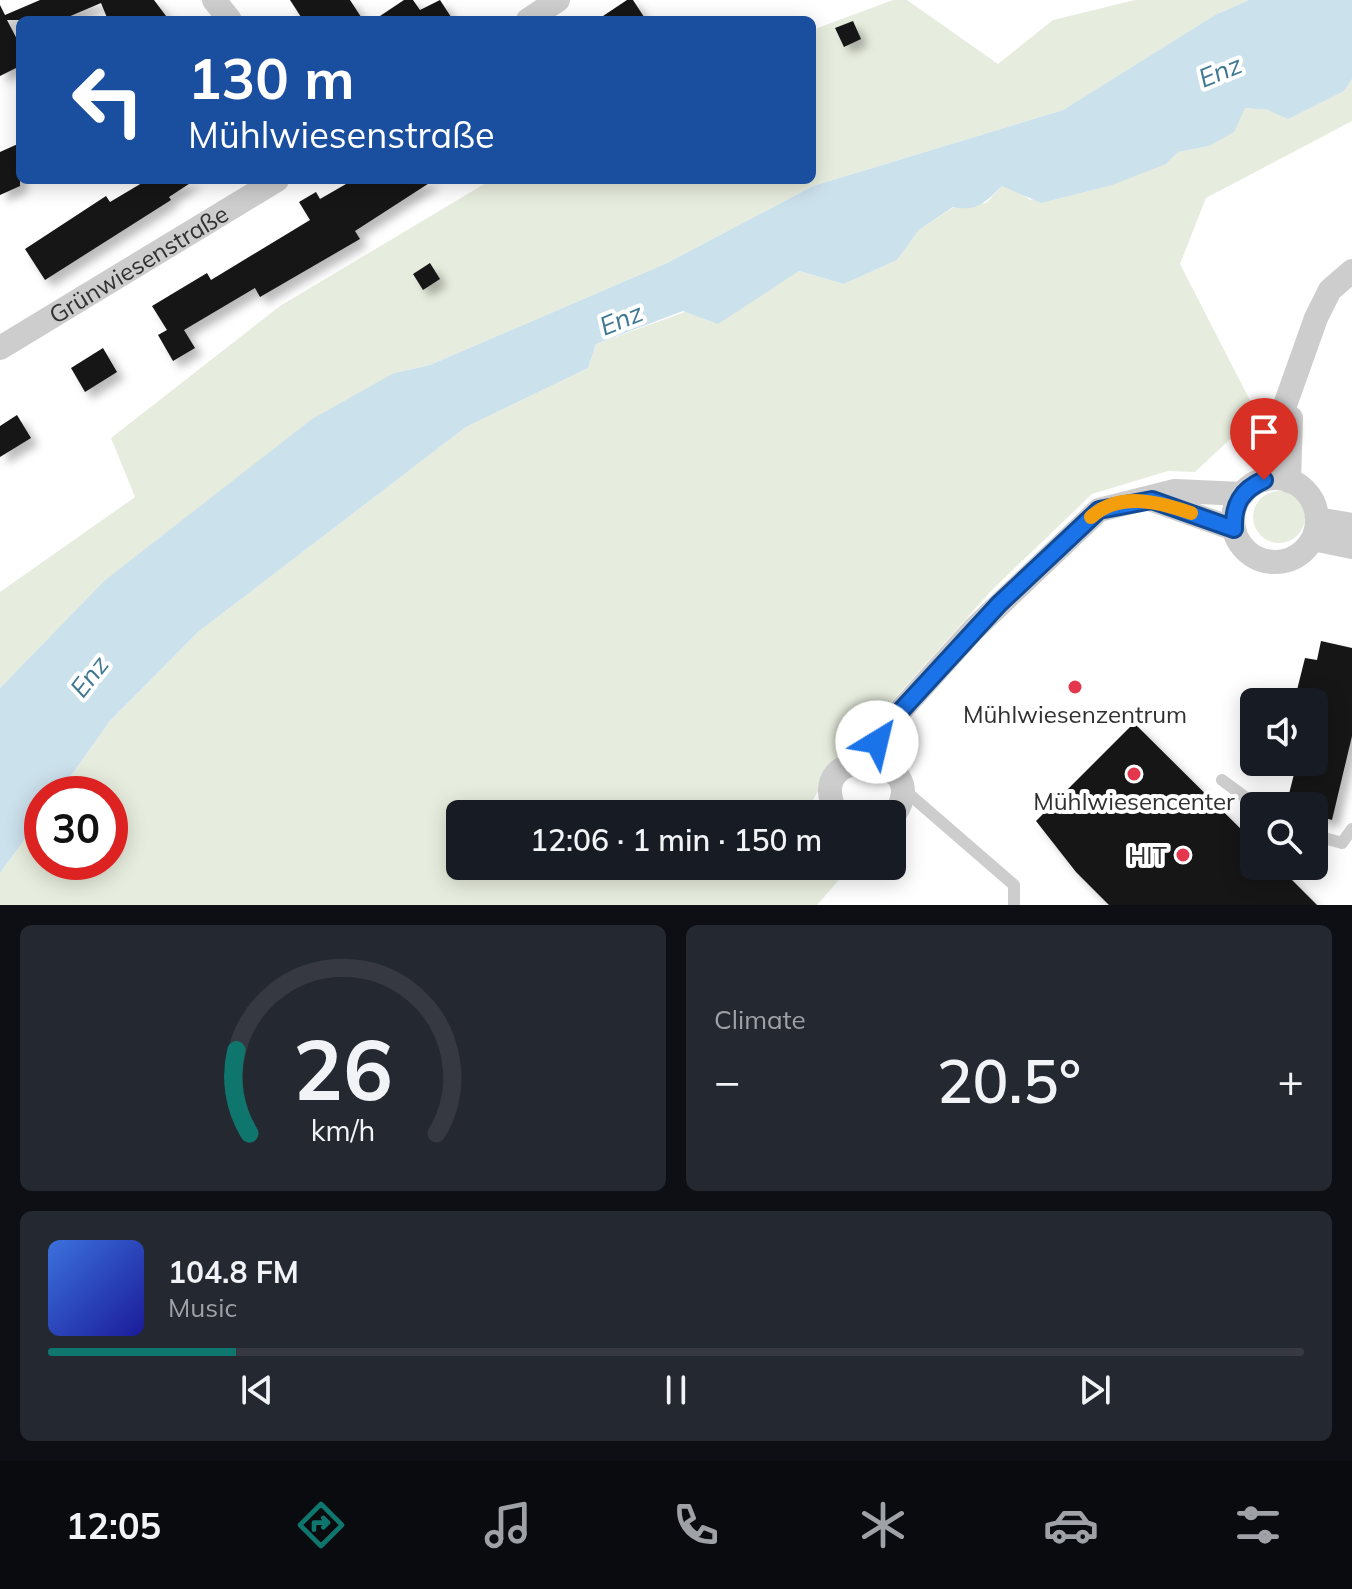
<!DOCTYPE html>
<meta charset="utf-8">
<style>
body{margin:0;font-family:Mulish,sans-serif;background:#242831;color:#f1f3f6;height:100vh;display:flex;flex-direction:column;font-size:30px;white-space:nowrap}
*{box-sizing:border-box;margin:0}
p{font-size:26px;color:#9ea1a6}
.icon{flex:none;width:44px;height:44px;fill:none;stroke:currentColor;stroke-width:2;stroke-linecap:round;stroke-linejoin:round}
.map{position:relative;height:905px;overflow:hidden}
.details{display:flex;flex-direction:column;gap:20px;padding:20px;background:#0d0f14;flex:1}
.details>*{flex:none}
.hud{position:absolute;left:16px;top:16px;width:800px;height:168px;border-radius:12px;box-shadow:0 4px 20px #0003;background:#1a4fa0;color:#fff;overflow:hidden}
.tools{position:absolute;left:1240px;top:688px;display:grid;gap:16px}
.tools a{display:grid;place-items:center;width:88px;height:88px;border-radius:12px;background:#171b24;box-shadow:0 4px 20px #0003;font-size:40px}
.speed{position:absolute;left:24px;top:776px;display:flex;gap:16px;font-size:40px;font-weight:700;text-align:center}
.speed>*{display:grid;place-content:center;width:104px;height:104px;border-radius:50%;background:#171b24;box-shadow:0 4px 20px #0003;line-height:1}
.speed .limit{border:12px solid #d22;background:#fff;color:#111}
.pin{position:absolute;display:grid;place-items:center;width:68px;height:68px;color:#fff;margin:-82px -34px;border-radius:50% 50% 50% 0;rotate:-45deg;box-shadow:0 0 8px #0007}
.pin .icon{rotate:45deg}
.me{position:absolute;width:88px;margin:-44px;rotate:36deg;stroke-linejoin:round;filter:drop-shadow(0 0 6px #0008)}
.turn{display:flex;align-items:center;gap:28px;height:168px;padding:0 40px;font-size:36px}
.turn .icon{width:104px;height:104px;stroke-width:2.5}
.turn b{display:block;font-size:56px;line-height:68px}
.big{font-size:60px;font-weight:600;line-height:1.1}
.details .widget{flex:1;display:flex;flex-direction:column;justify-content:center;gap:12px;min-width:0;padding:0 28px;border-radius:12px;background:#242831}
.details .dial{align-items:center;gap:0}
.dial svg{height:208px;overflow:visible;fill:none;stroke:#363941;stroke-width:7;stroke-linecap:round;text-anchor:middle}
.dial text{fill:#f1f3f6;stroke:none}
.song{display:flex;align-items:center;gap:24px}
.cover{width:96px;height:96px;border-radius:12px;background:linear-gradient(135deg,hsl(220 70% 55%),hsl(240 70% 35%))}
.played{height:8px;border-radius:4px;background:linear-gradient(90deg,#0f766e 15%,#363941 15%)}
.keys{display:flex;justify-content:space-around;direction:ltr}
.heat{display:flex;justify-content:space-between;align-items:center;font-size:44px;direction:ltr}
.details .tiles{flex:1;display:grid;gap:20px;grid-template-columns:1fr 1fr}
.widget:last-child{grid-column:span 2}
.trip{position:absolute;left:446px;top:800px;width:460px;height:80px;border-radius:12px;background:#171b24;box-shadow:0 4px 20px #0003;font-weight:600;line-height:80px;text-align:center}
.menu{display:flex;height:128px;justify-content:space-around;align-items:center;background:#090b0e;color:#9ea1a6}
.menu .icon{width:56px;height:56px}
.menu .active{color:#0f766e}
.menu b{font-size:36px;color:#f1f3f6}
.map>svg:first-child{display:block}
.grass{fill:#e7edde}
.water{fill:#cbe1ec}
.building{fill:#171717;filter:url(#shadow)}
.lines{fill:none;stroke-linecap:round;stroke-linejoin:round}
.lane{stroke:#cdcdcd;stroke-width:12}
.street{stroke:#cdcdcd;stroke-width:24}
.route-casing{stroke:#114b97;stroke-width:20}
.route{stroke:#1a73e8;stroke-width:14}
.slow{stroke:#f59e0b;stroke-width:14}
.poi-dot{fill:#e4364d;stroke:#fff;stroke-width:3}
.labels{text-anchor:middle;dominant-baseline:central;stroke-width:8;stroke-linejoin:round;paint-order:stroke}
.street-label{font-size:24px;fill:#303030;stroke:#fff}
.poi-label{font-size:24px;fill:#303030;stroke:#fff}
.water-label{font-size:26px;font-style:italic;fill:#3e7792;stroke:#fff}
</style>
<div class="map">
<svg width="1352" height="905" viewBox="0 0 1352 905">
<defs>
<filter id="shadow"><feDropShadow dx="7" dy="7" stdDeviation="4" flood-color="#0004"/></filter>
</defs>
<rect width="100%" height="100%" fill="#fff"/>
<!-- grass -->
<g class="grass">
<path d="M893,0H907L998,64L1053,20L1135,0H1249L1215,15L1063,110L813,186L667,263L430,365L394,373L104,581L0,688V592L135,497L111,438L280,306L491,180H812V30Z"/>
<path d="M1352,79V121L1206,198L1180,264L1257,414L1195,472L1168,471L1092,494L992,590L895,698L846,742L805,814H460V866H851L817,905H0V873L42,816V862H110V794H58L110,721L198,632L466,427L588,368L596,344L799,271L844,284L897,260L919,230L954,207L986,203L1002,186L1019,191L1030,200L1166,164L1178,152L1209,146L1245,108L1268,110L1344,91Z"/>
<circle cx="1279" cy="517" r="26"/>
</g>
<!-- water -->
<path class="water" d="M1249,0H1352V79L1344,91L1288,119L1268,110L1245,108L1234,132L1209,146L1178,152L1166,164L1112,185L1041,203L1002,186C986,202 977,212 953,207L919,230L897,260L844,284L799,271L718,324L683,311L596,344L588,368L466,427L198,632L110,721L58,794H42V816L0,873V688L104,581L312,419L394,373L430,365L667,263L813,186L1063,110L1215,15Z"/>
<!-- building -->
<g class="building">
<path d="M40,0H154L169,20H108L101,3L61,20H7L20,45V66L0,76V5L5,15Z"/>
<path d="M290,0H350L363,20H303Z"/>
<path d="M404,0H413L420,10L440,0L453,20H374Z"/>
<path d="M627,0H633L646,20H597Z"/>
<path d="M853,21L861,39L844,47L835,28Z"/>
<path d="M20,143V186L0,195V152Z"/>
<path d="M147,180H195L169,197L171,200L45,280L25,249L106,196L110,202Z"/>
<path d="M353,180H434L355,231L360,239L260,297L255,288L184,330L195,348L173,361L158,335L167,330L152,306L207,273L211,280L310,220L299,202L316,192L320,199Z"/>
<path d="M430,263L440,279L423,290L413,274Z"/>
<path d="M103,348L117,372L85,392L71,368Z"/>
<path d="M17,415L31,438L0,457V426Z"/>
<path d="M1321,641L1352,648V736L1332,820L1314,815V806H1286L1297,762H1314V702H1294L1305,658L1317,660Z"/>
<path d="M1134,723L1254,842V866H1278L1317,905H1109L1076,872L1036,821Z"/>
</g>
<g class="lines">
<!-- lane -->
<g class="lane">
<path d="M1222,780L1257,806"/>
<path d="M902,788L1014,885V905"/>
<path d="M1314,835L1342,843L1352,829"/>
</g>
<!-- street -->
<g class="street">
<path d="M214,0L230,20"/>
<path d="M528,20L558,0"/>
<path id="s1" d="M0,348L277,180"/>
<circle cx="1275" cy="520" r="42"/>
<path d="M1264,480L1273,439L1316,318L1330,290L1352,271"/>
<path d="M1289,481L1291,418"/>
<path d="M1152,500L1234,529"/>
<path d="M1317,519L1352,525"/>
<path d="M1313,539L1352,547"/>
<path d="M876,761L877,742L884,729L974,629L1099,510L1175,491L1243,494"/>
<path d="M837,814C797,740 943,750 892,818"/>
</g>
</g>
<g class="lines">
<!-- route casing -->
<g class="route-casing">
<path id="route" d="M877,742L884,729L999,604L1099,510L1152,500L1234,529C1233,505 1241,490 1264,480"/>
</g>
<!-- route -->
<use href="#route" class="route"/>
<!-- slow -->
<path class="slow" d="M1091,517C1120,491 1159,502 1191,513"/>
</g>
<!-- markers -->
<g class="poi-dot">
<circle cx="1075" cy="687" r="8"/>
<circle cx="1134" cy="774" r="8"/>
<circle cx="1183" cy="855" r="8"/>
</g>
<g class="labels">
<!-- street labels -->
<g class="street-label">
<text stroke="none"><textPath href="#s1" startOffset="162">Grünwiesenstraße</textPath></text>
</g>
<!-- poi labels -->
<g class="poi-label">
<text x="1075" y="714">Mühlwiesenzentrum</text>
<text x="1134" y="801">Mühlwiesencenter</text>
<text x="1167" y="855" text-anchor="end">HIT</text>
</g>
<!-- water labels -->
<g class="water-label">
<text transform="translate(1220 71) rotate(-22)">Enz</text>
<text transform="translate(621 319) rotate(-22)">Enz</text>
<text transform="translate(89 676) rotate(-52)">Enz</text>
</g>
</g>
</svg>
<div class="tools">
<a><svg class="icon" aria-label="sound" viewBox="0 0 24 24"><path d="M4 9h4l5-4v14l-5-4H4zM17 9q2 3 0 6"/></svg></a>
<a><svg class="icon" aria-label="search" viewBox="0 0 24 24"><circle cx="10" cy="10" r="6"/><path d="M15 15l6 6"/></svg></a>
</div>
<div class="speed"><div class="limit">30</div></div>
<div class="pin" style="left:1264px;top:480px;background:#d93025"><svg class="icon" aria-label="arrive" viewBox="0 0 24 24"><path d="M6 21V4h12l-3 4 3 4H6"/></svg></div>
<svg class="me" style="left:877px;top:742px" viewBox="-20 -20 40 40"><circle r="19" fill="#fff"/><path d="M0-13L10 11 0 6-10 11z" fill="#1a73e8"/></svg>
<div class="trip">12:06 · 1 min · 150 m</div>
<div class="hud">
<div class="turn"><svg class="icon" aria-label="left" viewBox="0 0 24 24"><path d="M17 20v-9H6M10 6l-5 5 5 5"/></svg><div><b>130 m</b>Mühlwiesenstraße</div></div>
</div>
</div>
<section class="details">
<div class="tiles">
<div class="widget dial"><svg viewBox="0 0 100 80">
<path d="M14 69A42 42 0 1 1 86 69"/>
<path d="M14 69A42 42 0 0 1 9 37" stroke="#0f766e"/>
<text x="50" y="56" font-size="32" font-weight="700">26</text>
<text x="50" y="72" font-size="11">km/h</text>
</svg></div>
<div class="widget"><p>Climate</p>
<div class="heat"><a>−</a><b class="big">20.5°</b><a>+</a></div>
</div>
<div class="widget">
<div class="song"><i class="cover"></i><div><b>104.8 FM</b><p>Music</p></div></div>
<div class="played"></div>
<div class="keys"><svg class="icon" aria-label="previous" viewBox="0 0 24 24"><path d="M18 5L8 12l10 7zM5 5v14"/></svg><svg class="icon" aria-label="pause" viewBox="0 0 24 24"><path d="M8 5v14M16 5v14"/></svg><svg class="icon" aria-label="next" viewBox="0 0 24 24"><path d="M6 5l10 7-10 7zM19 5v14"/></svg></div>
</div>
</div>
</section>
<nav class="menu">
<b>12:05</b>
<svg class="icon active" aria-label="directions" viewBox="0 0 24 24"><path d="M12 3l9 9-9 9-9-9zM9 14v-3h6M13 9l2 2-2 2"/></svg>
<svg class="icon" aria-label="music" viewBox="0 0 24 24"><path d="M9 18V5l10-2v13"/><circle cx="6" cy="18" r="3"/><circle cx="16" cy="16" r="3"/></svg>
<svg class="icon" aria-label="phone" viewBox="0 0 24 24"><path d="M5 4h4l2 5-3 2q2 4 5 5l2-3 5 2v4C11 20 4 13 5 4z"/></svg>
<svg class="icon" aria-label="climate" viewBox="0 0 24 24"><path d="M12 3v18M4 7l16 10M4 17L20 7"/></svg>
<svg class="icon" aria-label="car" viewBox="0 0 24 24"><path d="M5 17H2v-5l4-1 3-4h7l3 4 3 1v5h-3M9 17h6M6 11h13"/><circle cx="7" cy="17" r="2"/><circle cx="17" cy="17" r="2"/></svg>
<svg class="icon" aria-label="filters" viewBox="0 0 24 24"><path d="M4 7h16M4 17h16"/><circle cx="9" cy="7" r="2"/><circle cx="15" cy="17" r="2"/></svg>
</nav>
